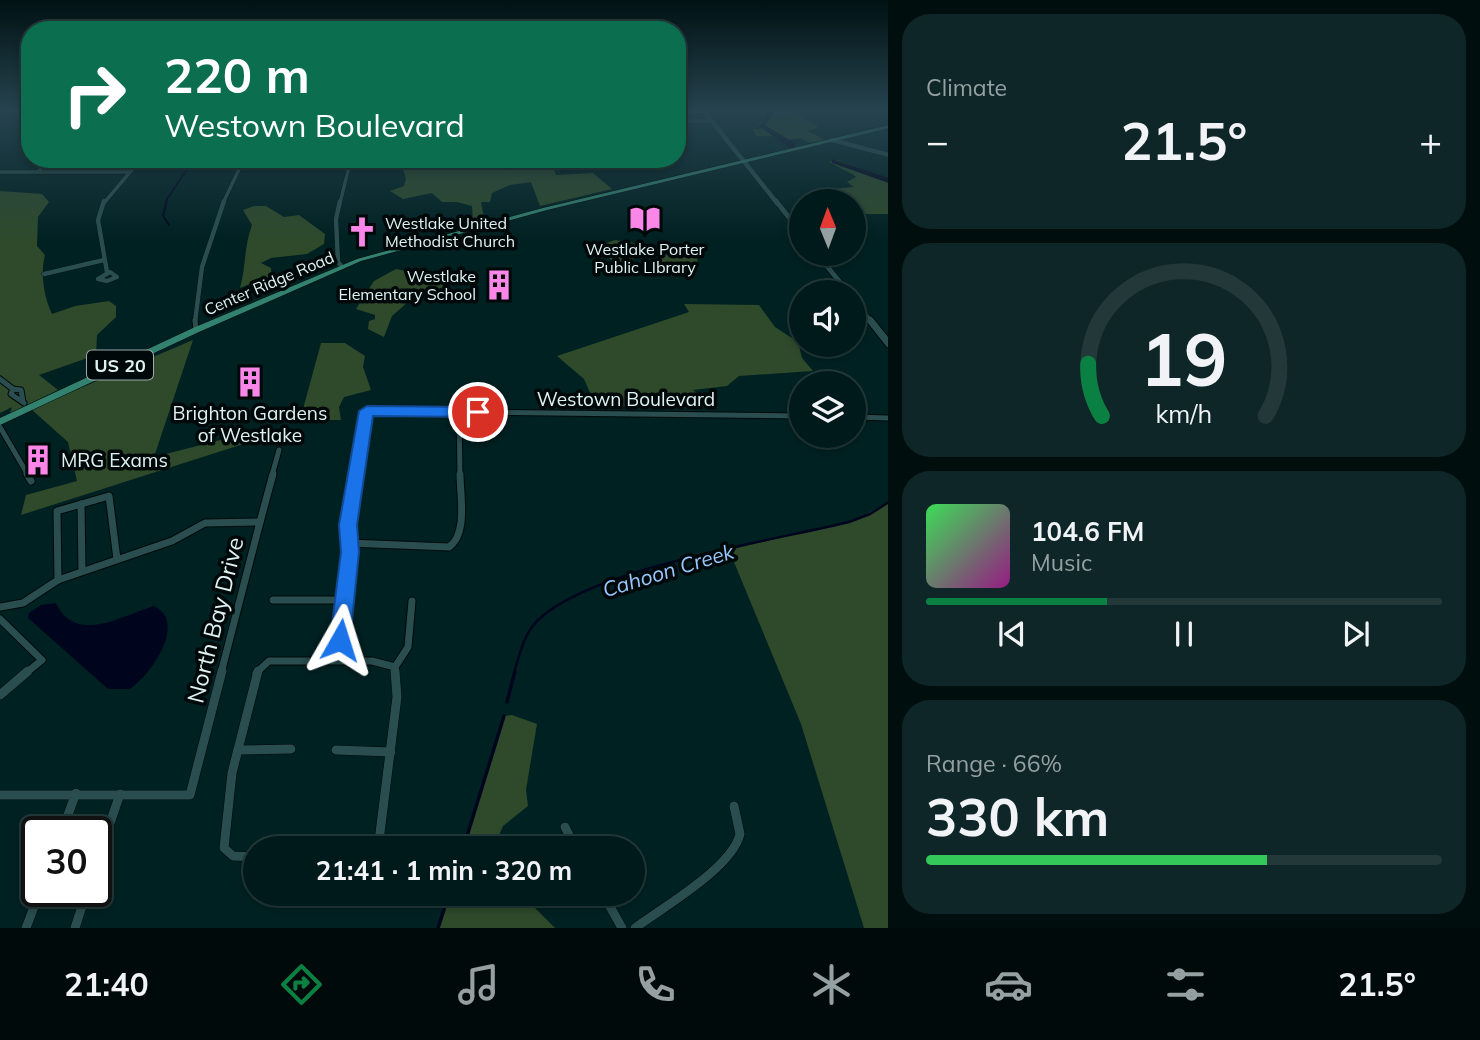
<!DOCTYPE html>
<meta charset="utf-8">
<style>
body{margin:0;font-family:Mulish,sans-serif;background:#0e2627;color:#f1f3f6;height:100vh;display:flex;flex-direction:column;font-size:26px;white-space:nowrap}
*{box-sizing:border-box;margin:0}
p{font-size:23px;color:#95a0a2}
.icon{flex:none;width:38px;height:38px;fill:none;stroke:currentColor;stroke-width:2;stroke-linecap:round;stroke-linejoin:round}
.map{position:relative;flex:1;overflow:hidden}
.details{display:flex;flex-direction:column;gap:14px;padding:14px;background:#000e0e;width:592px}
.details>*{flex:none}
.top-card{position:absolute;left:21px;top:21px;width:665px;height:147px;border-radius:28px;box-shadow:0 4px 10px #0003,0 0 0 2px #223839;background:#0b6e4f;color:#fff;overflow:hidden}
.needle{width:46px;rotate:359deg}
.fabs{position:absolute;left:789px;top:189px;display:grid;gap:14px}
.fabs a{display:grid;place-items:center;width:77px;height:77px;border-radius:50%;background:#00191a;box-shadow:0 4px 10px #0003,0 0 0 2px #223839;font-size:35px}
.speed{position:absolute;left:21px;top:816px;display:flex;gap:14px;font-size:35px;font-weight:700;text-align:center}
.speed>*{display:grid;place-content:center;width:91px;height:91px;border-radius:50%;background:#00191a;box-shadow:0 4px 10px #0003,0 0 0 2px #223839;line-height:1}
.speed .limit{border:4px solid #111;border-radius:10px;background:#fff;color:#111}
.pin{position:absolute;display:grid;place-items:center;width:60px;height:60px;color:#fff;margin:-30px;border:4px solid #fff;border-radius:50%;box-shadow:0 2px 7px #0007}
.me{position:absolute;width:77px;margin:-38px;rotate:6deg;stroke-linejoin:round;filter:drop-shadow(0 0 5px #0008)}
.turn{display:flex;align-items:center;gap:24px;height:147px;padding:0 28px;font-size:32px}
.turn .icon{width:91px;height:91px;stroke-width:2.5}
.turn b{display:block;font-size:49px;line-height:60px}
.big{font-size:52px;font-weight:700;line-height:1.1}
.details .tile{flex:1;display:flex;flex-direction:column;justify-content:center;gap:10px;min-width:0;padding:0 24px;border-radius:28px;background:#0e2627}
.details .dial{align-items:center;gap:0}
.dial svg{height:182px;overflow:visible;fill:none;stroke:#223839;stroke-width:7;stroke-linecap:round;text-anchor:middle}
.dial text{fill:#f1f3f6;stroke:none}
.song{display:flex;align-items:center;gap:21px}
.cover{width:84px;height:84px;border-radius:10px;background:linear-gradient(135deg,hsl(130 70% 55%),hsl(310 70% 35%))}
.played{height:7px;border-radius:4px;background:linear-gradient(90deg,#0b8043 35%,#223839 35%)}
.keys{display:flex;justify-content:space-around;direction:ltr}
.heat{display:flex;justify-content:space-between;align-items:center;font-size:38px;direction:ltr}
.charge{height:10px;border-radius:5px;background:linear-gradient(90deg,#34c759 66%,#223839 0)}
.trip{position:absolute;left:243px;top:836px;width:402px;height:70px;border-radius:35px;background:#00191a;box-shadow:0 4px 10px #0003,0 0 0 2px #223839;font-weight:700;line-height:70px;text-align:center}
.tabs{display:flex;height:112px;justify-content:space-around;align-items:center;background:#000a0a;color:#95a0a2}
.tabs .icon{width:49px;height:49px}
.tabs .current{color:#0b8043}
.tabs b{font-size:32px;color:#f1f3f6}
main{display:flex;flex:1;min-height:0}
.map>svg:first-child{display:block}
.green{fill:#2e4a2b}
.water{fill:#00051e}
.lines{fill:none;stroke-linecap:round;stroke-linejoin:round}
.stream-far2{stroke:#00051e;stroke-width:2}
.stream-far1{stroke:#00051e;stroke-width:2.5}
.stream{stroke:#00051e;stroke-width:3.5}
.river{fill:#00051e;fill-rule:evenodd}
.minor-far4-casing{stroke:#00090a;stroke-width:4.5}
.minor-far3-casing{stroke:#00090a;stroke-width:5}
.minor-far2-casing{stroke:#00090a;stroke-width:7}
.minor-far1-casing{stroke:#00090a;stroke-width:9}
.minor-casing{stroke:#00090a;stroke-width:10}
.tertiary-far2-casing{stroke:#00090a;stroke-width:5}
.tertiary-far1-casing{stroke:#00090a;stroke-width:6}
.tertiary-casing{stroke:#00090a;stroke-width:9}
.primary-casing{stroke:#00090a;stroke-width:1}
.minor-far4{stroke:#2a4e4f;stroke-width:3.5}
.minor-far3{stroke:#2a4e4f;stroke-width:4.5}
.minor-far2{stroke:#2a4e4f;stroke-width:5}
.minor-far1{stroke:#2a4e4f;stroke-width:7}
.minor{stroke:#2a4e4f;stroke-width:9}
.tertiary-far2{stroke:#2a4e4f;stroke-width:4.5}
.tertiary-far1{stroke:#2a4e4f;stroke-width:5}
.tertiary{stroke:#2a4e4f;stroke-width:7}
.primary{fill:#33826f;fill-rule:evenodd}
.route{fill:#1a73e8;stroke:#114b97;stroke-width:2}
.labels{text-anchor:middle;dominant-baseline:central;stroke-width:7;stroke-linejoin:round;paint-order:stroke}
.far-poi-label{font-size:16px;fill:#dff2f2;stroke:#000809;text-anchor:start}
.far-street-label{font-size:16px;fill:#dff2f2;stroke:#000809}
.shield{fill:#000809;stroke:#9cacac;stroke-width:2}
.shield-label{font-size:18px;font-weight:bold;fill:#dff2f2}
.street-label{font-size:19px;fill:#dff2f2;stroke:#000809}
.poi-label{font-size:19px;fill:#dff2f2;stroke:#000809}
.water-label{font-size:21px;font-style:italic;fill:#96c7fe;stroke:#000809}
.near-street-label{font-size:23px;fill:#dff2f2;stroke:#000809}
</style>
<main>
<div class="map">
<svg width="889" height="928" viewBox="0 0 889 928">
<rect width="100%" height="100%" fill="#002122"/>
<!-- green -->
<g class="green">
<path d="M763,110H791L819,127L808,131L825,140L810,143L801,138L789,140L798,146L792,147L776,136H756L753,129H762L758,124L765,118Z"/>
<path d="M400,159H550L556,175L593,173L612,189L540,206L531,182L510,185L492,193L490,202H481L484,219L473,221L472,206L457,202H442L432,193L403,199L390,191L404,186L406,179Z"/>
<path d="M837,160L888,179V214H857L854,201H826L829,189L854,187L847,182L856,177L854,175L829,162Z"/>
<path d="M0,191L42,194L49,202L38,217L37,246L45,255C40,273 44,298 52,314L75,306L109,301L116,306V317L97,335L96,355L39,375L58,390L10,413L12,407L0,413Z"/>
<path d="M254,206H266L284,217L299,215L325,234L324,244L307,254L271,258L261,263L271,268L272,279L284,278L289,274L295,277L263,291L252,283L240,288C246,267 244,246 252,225L243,210Z"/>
<path d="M615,240L635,243L642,254L620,267L595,247Z"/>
<path d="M698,244L704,247L695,250L699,267L695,274L663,276L656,258Z"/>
<path d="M396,269L445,279L448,285L409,301L392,316L384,337L368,329L369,321L375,319V315L356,309L374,281Z"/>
<path d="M684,304L759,305L775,327L798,342L802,358L813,371L739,376L727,386L693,390L718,408L596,406L584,379L557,356L689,312Z"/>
<path d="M193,340L154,457L256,431V440L21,515L26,495L77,481L68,442L31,409Z"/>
<path d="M321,343H345L365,356L363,367L371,390L344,397L339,407L341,420H300Z"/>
<path d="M888,502V928H864L801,724L729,550L858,519Z"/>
<path d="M512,715L537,724L526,790L528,806L503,826L493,849H463L504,716Z"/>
<path d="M449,894H521L555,928H438Z"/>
</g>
<!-- water -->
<path class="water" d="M56,603C76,645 121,616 154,606C188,622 151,675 130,689H108L28,618L29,613L41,605Z"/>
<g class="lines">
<!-- stream-far2 -->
<path class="stream-far2" d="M169,225L163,216L167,199L194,159"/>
<!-- stream-far1 -->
<path class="stream-far1" d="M514,673C519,656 524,633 538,620C592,568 772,541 849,522L870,514L889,502"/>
<!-- stream -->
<g class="stream">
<path d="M507,702L515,671"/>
<path d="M463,849L504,716"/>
<path d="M438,928L449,894"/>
</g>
<!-- river -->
<g class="river">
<path d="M763,110H771L774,114L765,125L796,144V148H790L759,126L767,114Z"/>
<path d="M832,159L889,178V183L832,163Z"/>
</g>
<!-- minor-far4 casing -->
<g class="minor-far4-casing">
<g id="minor-far4">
<path d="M677,121H711"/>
<path d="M0,172H129"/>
<path d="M37,172L52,159"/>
<path d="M104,203L141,159"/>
<path d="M223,203L244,159"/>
<path d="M340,203L351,159"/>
</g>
</g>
<!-- minor-far3 casing -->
<g class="minor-far3-casing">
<g id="minor-far3">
<path d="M104,201L98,220L107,272"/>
<path d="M340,201L336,219L338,262L342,267"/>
<path d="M110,272L117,277L107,281L98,279Z"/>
<path d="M44,274L104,260"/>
<path d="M195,322L202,267L224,201"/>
</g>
</g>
<!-- minor-far2 casing -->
<g class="minor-far2-casing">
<g id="minor-far2">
<path d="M195,320L196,330"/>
<path d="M0,379L13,389L21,390L23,402"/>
<path d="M13,389L11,394L24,403"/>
<path d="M459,411L460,475"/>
<path d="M854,417L889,418"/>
<path d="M0,427L28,475"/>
<path d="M272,475L279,450"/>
<path d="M356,475L367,411L802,416"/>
</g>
</g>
<!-- minor-far1 casing -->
<g class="minor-far1-casing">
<g id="minor-far1">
<path d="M27,474L31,481"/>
<path d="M81,504L82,571"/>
<path d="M260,522L273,474"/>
<path d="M349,543L449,547C468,534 460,495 460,474"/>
<path d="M58,580L57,511L109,496L117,559"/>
<path d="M273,600H344"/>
<path d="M0,607L23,603L58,580L172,541L205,523L260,522L221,673"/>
<path d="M0,619L42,660L26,673"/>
<path d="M338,660L350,552L348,525L357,474"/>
<path d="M256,673L269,661H372L395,667"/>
<path d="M395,673V667L408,647L412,601"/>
</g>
</g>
<!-- minor casing -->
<g class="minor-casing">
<g id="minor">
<path d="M0,695L28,671"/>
<path d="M238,750L291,749"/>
<path d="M336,750L391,752"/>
<path d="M0,795H190L222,671"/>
<path d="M565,827L576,849"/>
<path d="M62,831L76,793"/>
<path d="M378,849L397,697L395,671"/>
<path d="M256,857L233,856L224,848L232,773L258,671"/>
<path d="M96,864L120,794"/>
<path d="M603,894L622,928"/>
<path d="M26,928L40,891"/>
<path d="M75,928L87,891"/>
<path d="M635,928C663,907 732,868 740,834L734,806"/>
</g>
</g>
<!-- tertiary-far2 casing -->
<g class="tertiary-far2-casing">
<g id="tertiary-far2">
<path d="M703,110L777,203"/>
<path d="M832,140L889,155"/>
</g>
</g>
<!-- tertiary-far1 casing -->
<g class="tertiary-far1-casing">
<g id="tertiary-far1">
<path d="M776,201L802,234"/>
<path d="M817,254L848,292"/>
<path d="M854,300L871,322"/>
</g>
</g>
<!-- tertiary casing -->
<g class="tertiary-casing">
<path id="tertiary" d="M870,320L889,344"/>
</g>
<!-- primary casing -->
<g class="primary-casing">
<path id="primary" d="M889,125V128L547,210L361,261L199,332L0,425V418L193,328L357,259L543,208Z"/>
</g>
<!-- minor-far4 -->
<use href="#minor-far4" class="minor-far4"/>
<!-- minor-far3 -->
<use href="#minor-far3" class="minor-far3"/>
<!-- minor-far2 -->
<use href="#minor-far2" class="minor-far2"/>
<!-- minor-far1 -->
<use href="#minor-far1" class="minor-far1"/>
<!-- minor -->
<use href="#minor" class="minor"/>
<!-- tertiary-far2 -->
<use href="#tertiary-far2" class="tertiary-far2"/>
<!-- tertiary-far1 -->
<use href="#tertiary-far1" class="tertiary-far1"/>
<!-- tertiary -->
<use href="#tertiary" class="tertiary"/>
<!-- primary -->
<use href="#primary" class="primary"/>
</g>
<!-- sky -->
<linearGradient id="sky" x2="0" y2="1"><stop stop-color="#001213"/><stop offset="0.46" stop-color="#26434f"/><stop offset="1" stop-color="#26434f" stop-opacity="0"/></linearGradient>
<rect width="889" height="240" fill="url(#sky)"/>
<!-- route -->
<path class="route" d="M367,406L478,407L485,412L478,417L373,416L357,525L359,552L350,640L347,647L340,649L333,647L330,640L341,552L339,525L359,411Z"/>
<!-- icons -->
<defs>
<g id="library-bare" transform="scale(2.415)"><path d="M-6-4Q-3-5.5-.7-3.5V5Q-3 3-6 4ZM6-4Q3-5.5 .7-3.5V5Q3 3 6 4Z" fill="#fa87e7" stroke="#000809" stroke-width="2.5" paint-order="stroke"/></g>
<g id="church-bare" transform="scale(2.415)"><path d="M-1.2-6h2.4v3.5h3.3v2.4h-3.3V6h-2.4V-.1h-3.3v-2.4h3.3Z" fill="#fa87e7" stroke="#000809" stroke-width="2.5" paint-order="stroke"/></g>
<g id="building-bare" transform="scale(2.415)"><path d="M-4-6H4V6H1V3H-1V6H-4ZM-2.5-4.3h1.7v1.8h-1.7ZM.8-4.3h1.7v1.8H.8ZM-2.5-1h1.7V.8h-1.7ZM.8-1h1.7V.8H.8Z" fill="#fa87e7" stroke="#000809" stroke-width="2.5" paint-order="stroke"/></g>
</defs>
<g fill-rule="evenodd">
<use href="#library-bare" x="645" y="219"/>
<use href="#church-bare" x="362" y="232"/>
<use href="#building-bare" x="499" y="285"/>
<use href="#building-bare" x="250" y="382"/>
<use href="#building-bare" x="38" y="460"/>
</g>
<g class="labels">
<!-- far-poi labels -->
<g class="far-poi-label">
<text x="385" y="223">Westlake United<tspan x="385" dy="18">Methodist Church</tspan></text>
<text x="645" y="249" text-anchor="middle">Westlake Porter<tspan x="645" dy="18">Public LIbrary</tspan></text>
<text x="476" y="276" text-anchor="end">Westlake<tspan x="476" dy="18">Elementary School</tspan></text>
</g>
<!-- far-street labels -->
<g class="far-street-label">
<text transform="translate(269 283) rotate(-23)">Center Ridge Road</text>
</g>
<!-- shield labels -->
<rect class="shield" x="87" y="350.5" width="66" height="29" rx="5"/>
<g class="shield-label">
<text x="120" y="365">US 20</text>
</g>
<!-- street labels -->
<g class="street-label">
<text x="626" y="399">Westown Boulevard</text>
</g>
<!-- poi labels -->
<g class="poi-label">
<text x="250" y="413">Brighton Gardens<tspan x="250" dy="22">of Westlake</tspan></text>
<text x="61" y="460" text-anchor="start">MRG Exams</text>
</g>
<!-- water labels -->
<g class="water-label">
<text transform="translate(668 570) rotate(-17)">Cahoon Creek</text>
</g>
<!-- near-street labels -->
<g class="near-street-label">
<text transform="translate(215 620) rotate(-76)">North Bay Drive</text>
</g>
</g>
</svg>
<div class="fabs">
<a><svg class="needle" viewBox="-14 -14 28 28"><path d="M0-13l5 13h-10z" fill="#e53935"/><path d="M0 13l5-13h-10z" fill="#95a0a2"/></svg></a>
<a><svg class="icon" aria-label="sound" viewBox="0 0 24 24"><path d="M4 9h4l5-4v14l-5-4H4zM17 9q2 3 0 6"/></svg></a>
<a><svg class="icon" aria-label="layers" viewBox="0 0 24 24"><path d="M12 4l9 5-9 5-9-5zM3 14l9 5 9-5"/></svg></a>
</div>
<div class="speed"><div class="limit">30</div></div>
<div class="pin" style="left:478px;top:412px;background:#d93025"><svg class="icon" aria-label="arrive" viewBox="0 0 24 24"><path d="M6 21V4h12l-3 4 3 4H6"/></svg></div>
<svg class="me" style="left:340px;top:640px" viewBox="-20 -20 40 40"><path d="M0-17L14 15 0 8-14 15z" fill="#1a73e8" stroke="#fff" stroke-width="4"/></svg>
<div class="trip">21:41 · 1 min · 320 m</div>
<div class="top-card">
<div class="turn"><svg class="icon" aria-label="right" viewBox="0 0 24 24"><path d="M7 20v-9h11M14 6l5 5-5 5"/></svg><div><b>220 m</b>Westown Boulevard</div></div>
</div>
</div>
<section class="details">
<div class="tile"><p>Climate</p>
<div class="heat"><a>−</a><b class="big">21.5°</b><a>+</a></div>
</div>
<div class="tile dial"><svg viewBox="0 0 100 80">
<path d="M14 69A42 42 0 1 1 86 69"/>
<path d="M14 69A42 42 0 0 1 8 46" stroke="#0b8043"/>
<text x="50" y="56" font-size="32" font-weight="700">19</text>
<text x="50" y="72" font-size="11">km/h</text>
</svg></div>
<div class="tile">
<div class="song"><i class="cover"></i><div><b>104.6 FM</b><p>Music</p></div></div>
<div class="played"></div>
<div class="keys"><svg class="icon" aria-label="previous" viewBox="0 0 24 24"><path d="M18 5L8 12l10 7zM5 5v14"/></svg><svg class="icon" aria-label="pause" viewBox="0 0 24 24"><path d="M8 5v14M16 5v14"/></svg><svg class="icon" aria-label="next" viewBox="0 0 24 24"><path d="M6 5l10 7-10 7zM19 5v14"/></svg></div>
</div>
<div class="tile"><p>Range · 66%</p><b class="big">330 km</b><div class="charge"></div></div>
</section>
</main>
<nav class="tabs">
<b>21:40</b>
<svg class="icon current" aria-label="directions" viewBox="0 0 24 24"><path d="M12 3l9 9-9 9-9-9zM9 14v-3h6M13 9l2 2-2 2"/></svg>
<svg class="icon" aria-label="music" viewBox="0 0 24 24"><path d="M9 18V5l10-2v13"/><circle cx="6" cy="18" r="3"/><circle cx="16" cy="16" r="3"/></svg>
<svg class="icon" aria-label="phone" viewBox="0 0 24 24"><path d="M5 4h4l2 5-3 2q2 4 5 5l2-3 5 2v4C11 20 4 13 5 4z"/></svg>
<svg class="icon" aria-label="climate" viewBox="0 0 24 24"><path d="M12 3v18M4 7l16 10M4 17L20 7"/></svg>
<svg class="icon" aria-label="car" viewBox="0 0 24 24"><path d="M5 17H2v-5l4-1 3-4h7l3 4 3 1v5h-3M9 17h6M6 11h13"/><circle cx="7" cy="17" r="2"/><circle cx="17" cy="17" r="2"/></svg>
<svg class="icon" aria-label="filters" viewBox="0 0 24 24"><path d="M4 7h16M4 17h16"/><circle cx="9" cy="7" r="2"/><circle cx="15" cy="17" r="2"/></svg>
<b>21.5°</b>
</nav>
